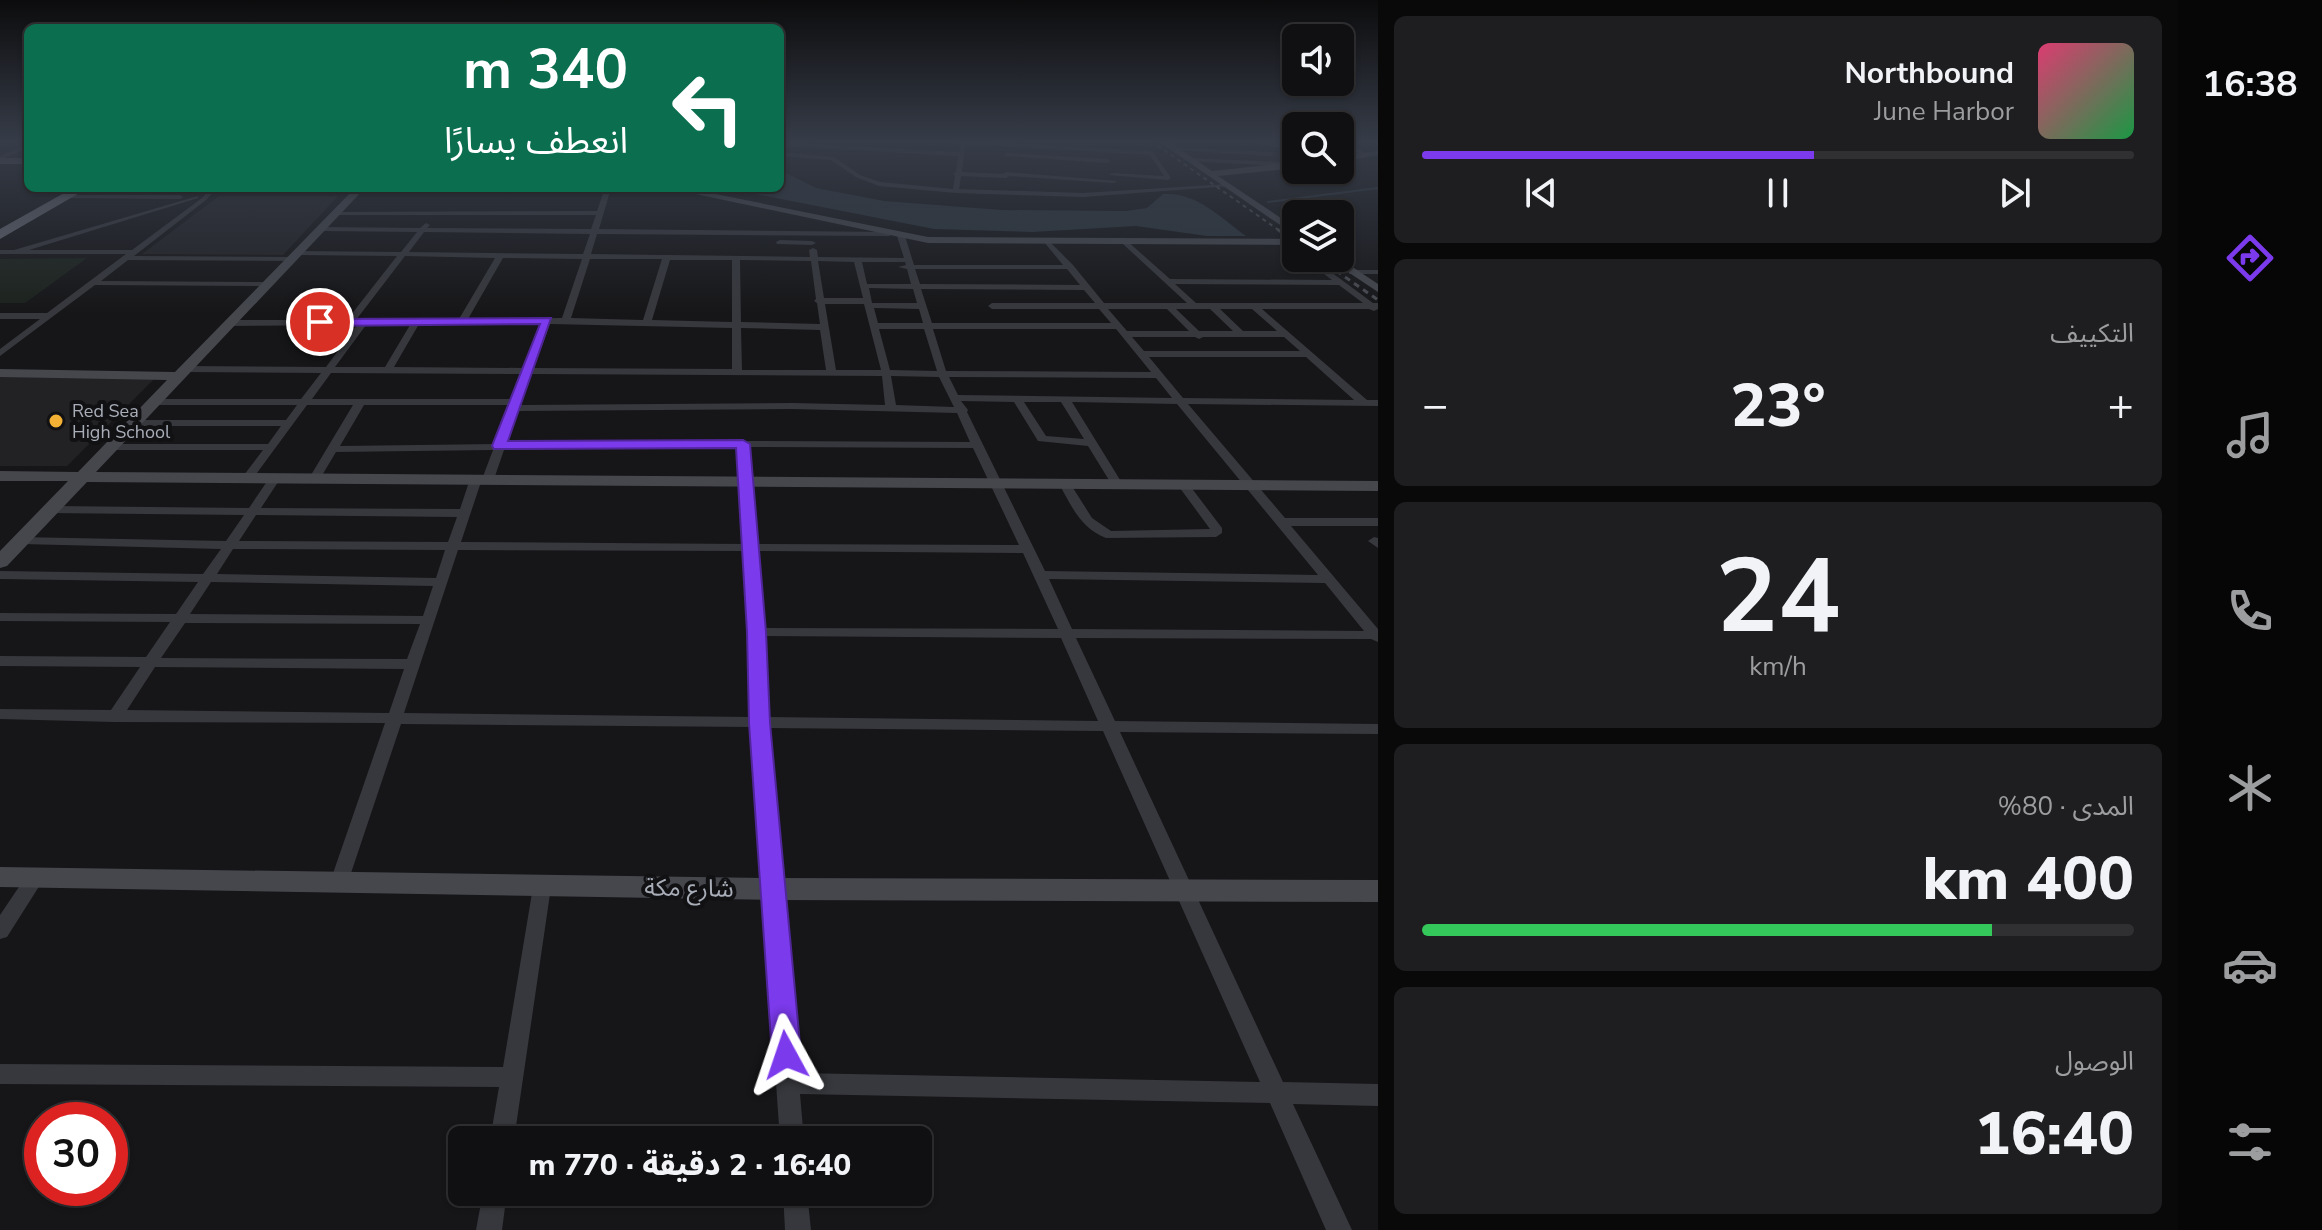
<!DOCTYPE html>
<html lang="ar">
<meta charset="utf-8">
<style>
body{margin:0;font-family:"Nunito Sans","Noto Sans Arabic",sans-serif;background:#1e1e20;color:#f1f3f6;direction:rtl;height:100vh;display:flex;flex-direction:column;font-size:30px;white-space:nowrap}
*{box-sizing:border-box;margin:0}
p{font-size:26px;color:#9c9d9f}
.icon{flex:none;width:44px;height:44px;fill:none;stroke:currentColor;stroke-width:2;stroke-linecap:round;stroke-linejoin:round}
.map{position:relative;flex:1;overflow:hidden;direction:ltr}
.side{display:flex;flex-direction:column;gap:16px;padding:16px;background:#09090a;width:800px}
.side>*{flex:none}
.hud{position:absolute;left:24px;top:24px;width:760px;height:168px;border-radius:12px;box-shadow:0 2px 6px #0004,0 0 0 2px #303032;direction:rtl;background:#0b6e4f;color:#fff;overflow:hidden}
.tools{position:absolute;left:1282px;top:24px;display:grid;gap:16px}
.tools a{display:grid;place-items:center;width:72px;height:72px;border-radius:12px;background:#101012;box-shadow:0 2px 6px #0004,0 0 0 2px #303032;font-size:40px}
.speed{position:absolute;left:24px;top:1102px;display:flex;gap:16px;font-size:40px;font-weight:700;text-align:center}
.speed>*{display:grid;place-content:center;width:104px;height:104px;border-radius:50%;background:#101012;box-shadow:0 2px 6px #0004,0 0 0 2px #303032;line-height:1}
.speed .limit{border:12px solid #d22;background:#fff;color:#111}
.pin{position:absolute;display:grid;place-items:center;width:68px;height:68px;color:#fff;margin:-34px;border:4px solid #fff;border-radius:50%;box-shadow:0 2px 8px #0007}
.me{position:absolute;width:88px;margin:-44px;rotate:355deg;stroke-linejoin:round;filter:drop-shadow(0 0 6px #0008)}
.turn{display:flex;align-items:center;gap:28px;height:168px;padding:0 24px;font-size:36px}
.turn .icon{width:104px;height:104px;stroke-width:2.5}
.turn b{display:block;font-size:56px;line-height:68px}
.big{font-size:60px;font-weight:800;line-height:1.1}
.side .widget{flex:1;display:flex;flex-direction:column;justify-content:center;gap:12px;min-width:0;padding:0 28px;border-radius:12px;background:#1e1e20}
.side .dial{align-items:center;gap:0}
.dial b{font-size:104px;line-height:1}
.song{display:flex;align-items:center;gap:24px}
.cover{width:96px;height:96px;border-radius:12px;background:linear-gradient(135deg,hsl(340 70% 55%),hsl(140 70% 35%))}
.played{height:8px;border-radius:4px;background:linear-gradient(90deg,#7c3aed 55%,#303032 55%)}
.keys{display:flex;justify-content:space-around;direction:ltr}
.heat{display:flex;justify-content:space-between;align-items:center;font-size:44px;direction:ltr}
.charge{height:12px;border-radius:6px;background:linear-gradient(90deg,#34c759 80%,#303032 0)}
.trip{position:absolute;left:448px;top:1126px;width:484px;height:80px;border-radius:12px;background:#101012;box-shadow:0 2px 6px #0004,0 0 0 2px #303032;font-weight:800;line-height:80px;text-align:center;direction:rtl}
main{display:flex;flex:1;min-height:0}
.tabs{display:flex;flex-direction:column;width:144px;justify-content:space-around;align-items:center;background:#060607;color:#9c9d9f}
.tabs .icon{width:56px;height:56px}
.tabs .current{color:#7c3aed}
.tabs b{font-size:36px;color:#f1f3f6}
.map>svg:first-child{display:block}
.built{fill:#222225}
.green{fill:#1c231d}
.water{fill:#2c353c}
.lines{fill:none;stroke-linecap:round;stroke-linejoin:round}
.stream{stroke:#2c353c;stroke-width:2}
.street{fill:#37383d;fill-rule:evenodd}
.secondary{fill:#45474d;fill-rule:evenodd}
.primary{fill:#53555c;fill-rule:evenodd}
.highway{fill:#63666e;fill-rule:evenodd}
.rail-far1{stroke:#4a4c52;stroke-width:2;stroke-dasharray:4 4;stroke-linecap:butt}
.rail{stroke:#4a4c52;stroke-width:3;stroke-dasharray:6 5;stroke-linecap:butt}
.route{fill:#7c3aed;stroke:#51269a;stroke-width:2}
.poi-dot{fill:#f2b134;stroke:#111113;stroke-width:3}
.labels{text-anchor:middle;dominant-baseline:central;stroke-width:8;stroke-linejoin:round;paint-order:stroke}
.far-poi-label{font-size:18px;fill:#a8adb8;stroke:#111113;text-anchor:start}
.near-street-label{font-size:24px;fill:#a8adb8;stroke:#111113}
</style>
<main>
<nav class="tabs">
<b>16:38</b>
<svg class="icon current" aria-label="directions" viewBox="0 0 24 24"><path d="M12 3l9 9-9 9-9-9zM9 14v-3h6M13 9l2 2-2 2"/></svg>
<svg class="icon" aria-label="music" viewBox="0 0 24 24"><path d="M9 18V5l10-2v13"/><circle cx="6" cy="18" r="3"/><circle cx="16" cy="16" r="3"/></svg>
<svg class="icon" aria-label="phone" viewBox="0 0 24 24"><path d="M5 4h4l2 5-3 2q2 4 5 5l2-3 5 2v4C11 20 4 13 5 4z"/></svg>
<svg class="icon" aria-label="climate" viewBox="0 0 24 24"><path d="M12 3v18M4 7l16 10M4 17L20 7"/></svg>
<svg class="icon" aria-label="car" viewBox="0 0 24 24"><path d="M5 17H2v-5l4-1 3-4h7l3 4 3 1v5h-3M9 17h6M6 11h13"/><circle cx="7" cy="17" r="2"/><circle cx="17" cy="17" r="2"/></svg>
<svg class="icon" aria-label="filters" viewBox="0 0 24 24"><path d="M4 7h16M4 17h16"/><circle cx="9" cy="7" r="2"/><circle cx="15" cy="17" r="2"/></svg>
</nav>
<section class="side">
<div class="widget">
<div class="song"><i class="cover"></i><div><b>Northbound</b><p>June Harbor</p></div></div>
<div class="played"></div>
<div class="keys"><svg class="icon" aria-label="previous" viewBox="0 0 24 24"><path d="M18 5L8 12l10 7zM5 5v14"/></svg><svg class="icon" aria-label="pause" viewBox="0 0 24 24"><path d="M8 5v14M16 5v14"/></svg><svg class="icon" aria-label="next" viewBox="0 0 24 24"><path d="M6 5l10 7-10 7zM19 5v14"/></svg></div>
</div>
<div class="widget"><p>التكييف</p>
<div class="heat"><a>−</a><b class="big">23°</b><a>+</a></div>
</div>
<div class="widget dial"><b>24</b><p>km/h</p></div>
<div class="widget"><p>المدى · 80%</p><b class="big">400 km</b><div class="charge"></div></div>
<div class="widget"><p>الوصول</p><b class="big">16:40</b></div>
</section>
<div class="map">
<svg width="1378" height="1230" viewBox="0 0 1378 1230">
<rect width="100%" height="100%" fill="#161618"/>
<!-- built -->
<g class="built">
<path d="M219,196H338L283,255L142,254Z"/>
<path d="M0,377H156L67,466H0Z"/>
</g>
<!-- green -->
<path class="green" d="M87,258L25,303H0V259Z"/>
<!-- water -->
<path class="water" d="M780,170L816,188L884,201L1002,210L1126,211L1147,208L1163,194C1197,192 1220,217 1246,236H1207L1136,226L1032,232L934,229L725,188H780Z"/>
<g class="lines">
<!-- stream -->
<path class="stream" d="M1268,202L1378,188"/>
<!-- street -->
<g class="street">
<path d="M935,141H975L1152,151L1171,178L1168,180L1109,175L1112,173L1164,176L1150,155L965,144L962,172L1003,174L1006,172L1117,181L1114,183L1009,176L1006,178L961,176L959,189L1083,193L1228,184L1231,186L1083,197L956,193L879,186L856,177L831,160L780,156V152L834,157L860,175L880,182L953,189L955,176L953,174L956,172L958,156L780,146V142L959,152L960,144Z"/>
<path d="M1374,141H1378V144Z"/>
<path d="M1256,142L1296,144V148L1254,145Z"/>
<path d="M28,144V148L0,160V156Z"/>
<path d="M1173,147L1271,152L1274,154L1271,156L1171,150Z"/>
<path d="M1340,147L1360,149L1366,155L1363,157L1356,152L1340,151Z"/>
<path d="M1006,153L1107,159L1110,161L1107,163L1004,156Z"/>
<path d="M1190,158L1279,162L1282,164L1279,166L1188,161Z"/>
<path d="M211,188H217L206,200L134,256L293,257L297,259L296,261L128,260L101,281L267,282L271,284L270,286L95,285L0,356V349L40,319H0V313H47L126,254H0V250H14L198,196V198L29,250H132L202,198Z"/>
<path d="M605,188H611L599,229L889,232L893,234L889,236L597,234L591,254L810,257L809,250L813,248L817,250L818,257L904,258L897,236L901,234L905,236L914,265H1063L1044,242L1048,240L1073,265L1104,303H1187L1123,244V240H1126L1170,279L1332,280L1303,258H1312L1373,303H1378V309L1374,311L1369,309H1262L1367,400H1378V406L1188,404L1285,518H1378V526H1291L1378,629V642L1371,639L1076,638L1115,721L1378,724V734L1120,732L1283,1082L1378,1084V1106L1293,1104L1352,1230H1326L1270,1103L800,1094L804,1140H780L751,727L401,724L348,882L346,887L339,889L332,887L330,882L385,723L114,722L0,719V709L111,710L140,667L0,666V656L146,657L170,622L0,621V613L176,614L198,582L0,579V571L203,574L221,549L22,544L16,540L18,537L226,541L244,515L47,513L45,510L47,507L51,506L249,508L270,477L274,476L280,479L261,508L460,509L470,479L476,476L482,479L461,542L744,544L738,447L504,450L494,479L488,482L482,479L493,450L336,452L318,482H310L308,480L353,405H307L251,481L247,482L241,479L263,450H113L108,447L113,444H268L281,426H134L129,423L134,420H286L297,405H154L149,402L154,399H301L321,373L183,372L178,369L183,366L326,367L357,325L229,326L225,323L229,320H347L397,256L299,255H296V251L401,252L417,232L322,231L319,227L420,228L426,223L430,225L427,228L591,229L596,215H337L335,212L597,211ZM424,232L590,234L583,254L409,252ZM405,256L495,258L459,319L356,320ZM503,258L582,259L562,318L468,319ZM590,259H662L643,320L571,318ZM670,260H732V322L652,320ZM740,260L811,261L816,299L814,301L817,303L820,324L741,322ZM818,261L854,262L863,298H824ZM862,262H905L906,265L898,267L907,269L911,284H867ZM915,269H1067L1080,285L920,284ZM1175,284L1339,285L1363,303H1196ZM869,288L913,289L917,303H872ZM921,289L1084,290L1095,303H992L988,306L992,309H1099L1111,323H932ZM825,304H864L881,370H836ZM874,308L919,309L923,323H878ZM1108,309H1167L1189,331H1127ZM1176,309H1210L1233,331H1199ZM1220,309H1252L1277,331H1243ZM419,324H542L525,368L394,367ZM550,324L732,328V369L534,368ZM366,325H410L385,367H335ZM741,328L820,330L826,370H742ZM879,329H924L937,371L890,370ZM933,329H1116L1151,372L946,371ZM1132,337H1195L1199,339L1203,337H1284L1300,351H1144ZM1149,357H1306L1354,400L1183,398ZM331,373L522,374L513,399H312ZM532,374L882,376L885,405L792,403L521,405ZM891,376L939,377L954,407L896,405ZM949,377L1156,378L1172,398L958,395ZM961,401L1014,402L1038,441L1088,446L1112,485L1116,486L1122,483L1072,402L1177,404L1318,575L1045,571L967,412L968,410ZM1024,402H1061L1084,439L1046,436ZM364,405H510L496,444L340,446ZM792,409L957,413L970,442L743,441L507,444L519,411ZM749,447L973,448L1019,545L757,544ZM256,515L457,517L448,542L239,541ZM233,549L445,550L436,578L217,574ZM458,550L745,551L750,632L751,717L404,713ZM757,551L1023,553L1058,629L764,628ZM1049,579L1325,583L1364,631L1072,629ZM211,582L433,586L423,616L190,614ZM185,623L420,624L407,659L161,658ZM764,636L1061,638L1098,721L767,717ZM155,667L404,669L389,713L127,710ZM767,728L1103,731L1260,1082L798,1073Z"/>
<path d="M65,195H180L183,197L180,199L63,198Z"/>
<path d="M780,240L812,241L816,243L812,245L777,244L776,242Z"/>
<path d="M1286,241L1296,247V252L1283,245L1282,243Z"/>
<rect x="1349" y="270" width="29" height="4"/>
<path d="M1064,479L1068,480L1092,518L1111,531L1210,529L1177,484L1179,482H1187L1222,528V533L1216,537L1106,538C1080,528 1071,505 1058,482Z"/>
<path d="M1374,537L1378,538V548L1368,541Z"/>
<path d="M36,870L43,872L45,877L7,937L0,939V915L29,872Z"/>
<path d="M542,880L549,882L551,887L514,1140H490L499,1087L0,1084V1064L503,1067L533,887L535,882Z"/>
<path d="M483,1192H507L502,1230H476Z"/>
<path d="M783,1192H807L811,1230H785Z"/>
</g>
<!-- secondary -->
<g class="secondary">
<path d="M1158,141H1168L1212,171L1296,162V168L1218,176L1296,228V236Z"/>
<path d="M1378,151V155L1340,162V156Z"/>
<path d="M355,188H365L96,472L1378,481V491L87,482L7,566L0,568V551L68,481H0V471L78,472L167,380L0,377V369L175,372Z"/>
<path d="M667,188H686L928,237L1296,239V245L928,243Z"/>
<path d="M1327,258H1339L1378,284V292Z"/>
<path d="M0,867L772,878L1378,880V902L772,900L0,887Z"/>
</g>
<!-- primary -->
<rect class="primary" x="0" y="158" width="28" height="6"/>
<!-- highway -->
<path class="highway" d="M73,188H88L0,239V229Z"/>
<!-- rail-far1 -->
<path class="rail-far1" d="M1151,141L1280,231"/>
<!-- rail -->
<g class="rail">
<path d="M1277,229L1296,242"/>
<path d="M1318,258L1378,300"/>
</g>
</g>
<!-- sky -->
<linearGradient id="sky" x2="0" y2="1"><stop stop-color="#0c0c0d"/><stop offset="0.45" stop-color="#363c48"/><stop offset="1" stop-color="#363c48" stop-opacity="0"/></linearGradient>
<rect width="1378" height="314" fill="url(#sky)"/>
<!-- route -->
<path class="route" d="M551,318L508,441L743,440L750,444L766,632L770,723L801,1055L796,1064L786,1068L776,1064L772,1055L749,723L747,632L736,448L494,449L492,446L540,324L320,326L314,322L320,319Z"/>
<!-- markers -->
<circle class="poi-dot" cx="56" cy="421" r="8"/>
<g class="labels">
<!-- far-poi labels -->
<g class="far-poi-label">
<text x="72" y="411">Red Sea<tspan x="72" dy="21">High School</tspan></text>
</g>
<!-- near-street labels -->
<g class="near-street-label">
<text transform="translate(689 888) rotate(1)">شارع مكة</text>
</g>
</g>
</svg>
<div class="tools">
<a><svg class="icon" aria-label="sound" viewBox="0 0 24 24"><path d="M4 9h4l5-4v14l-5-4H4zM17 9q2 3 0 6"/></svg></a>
<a><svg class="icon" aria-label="search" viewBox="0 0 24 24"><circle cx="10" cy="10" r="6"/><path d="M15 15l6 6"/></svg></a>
<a><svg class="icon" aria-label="layers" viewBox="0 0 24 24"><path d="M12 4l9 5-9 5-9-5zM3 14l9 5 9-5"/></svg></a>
</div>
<div class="speed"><div class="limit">30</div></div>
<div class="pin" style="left:320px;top:322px;background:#d93025"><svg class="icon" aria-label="arrive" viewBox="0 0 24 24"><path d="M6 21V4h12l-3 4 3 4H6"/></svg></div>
<svg class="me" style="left:786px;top:1055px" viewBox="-20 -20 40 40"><path d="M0-17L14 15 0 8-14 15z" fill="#7c3aed" stroke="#fff" stroke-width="4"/></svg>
<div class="trip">16:40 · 2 دقيقة · 770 m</div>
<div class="hud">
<div class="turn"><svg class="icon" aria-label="left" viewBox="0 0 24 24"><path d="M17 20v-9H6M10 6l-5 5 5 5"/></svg><div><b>340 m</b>انعطف يسارًا</div></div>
</div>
</div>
</main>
